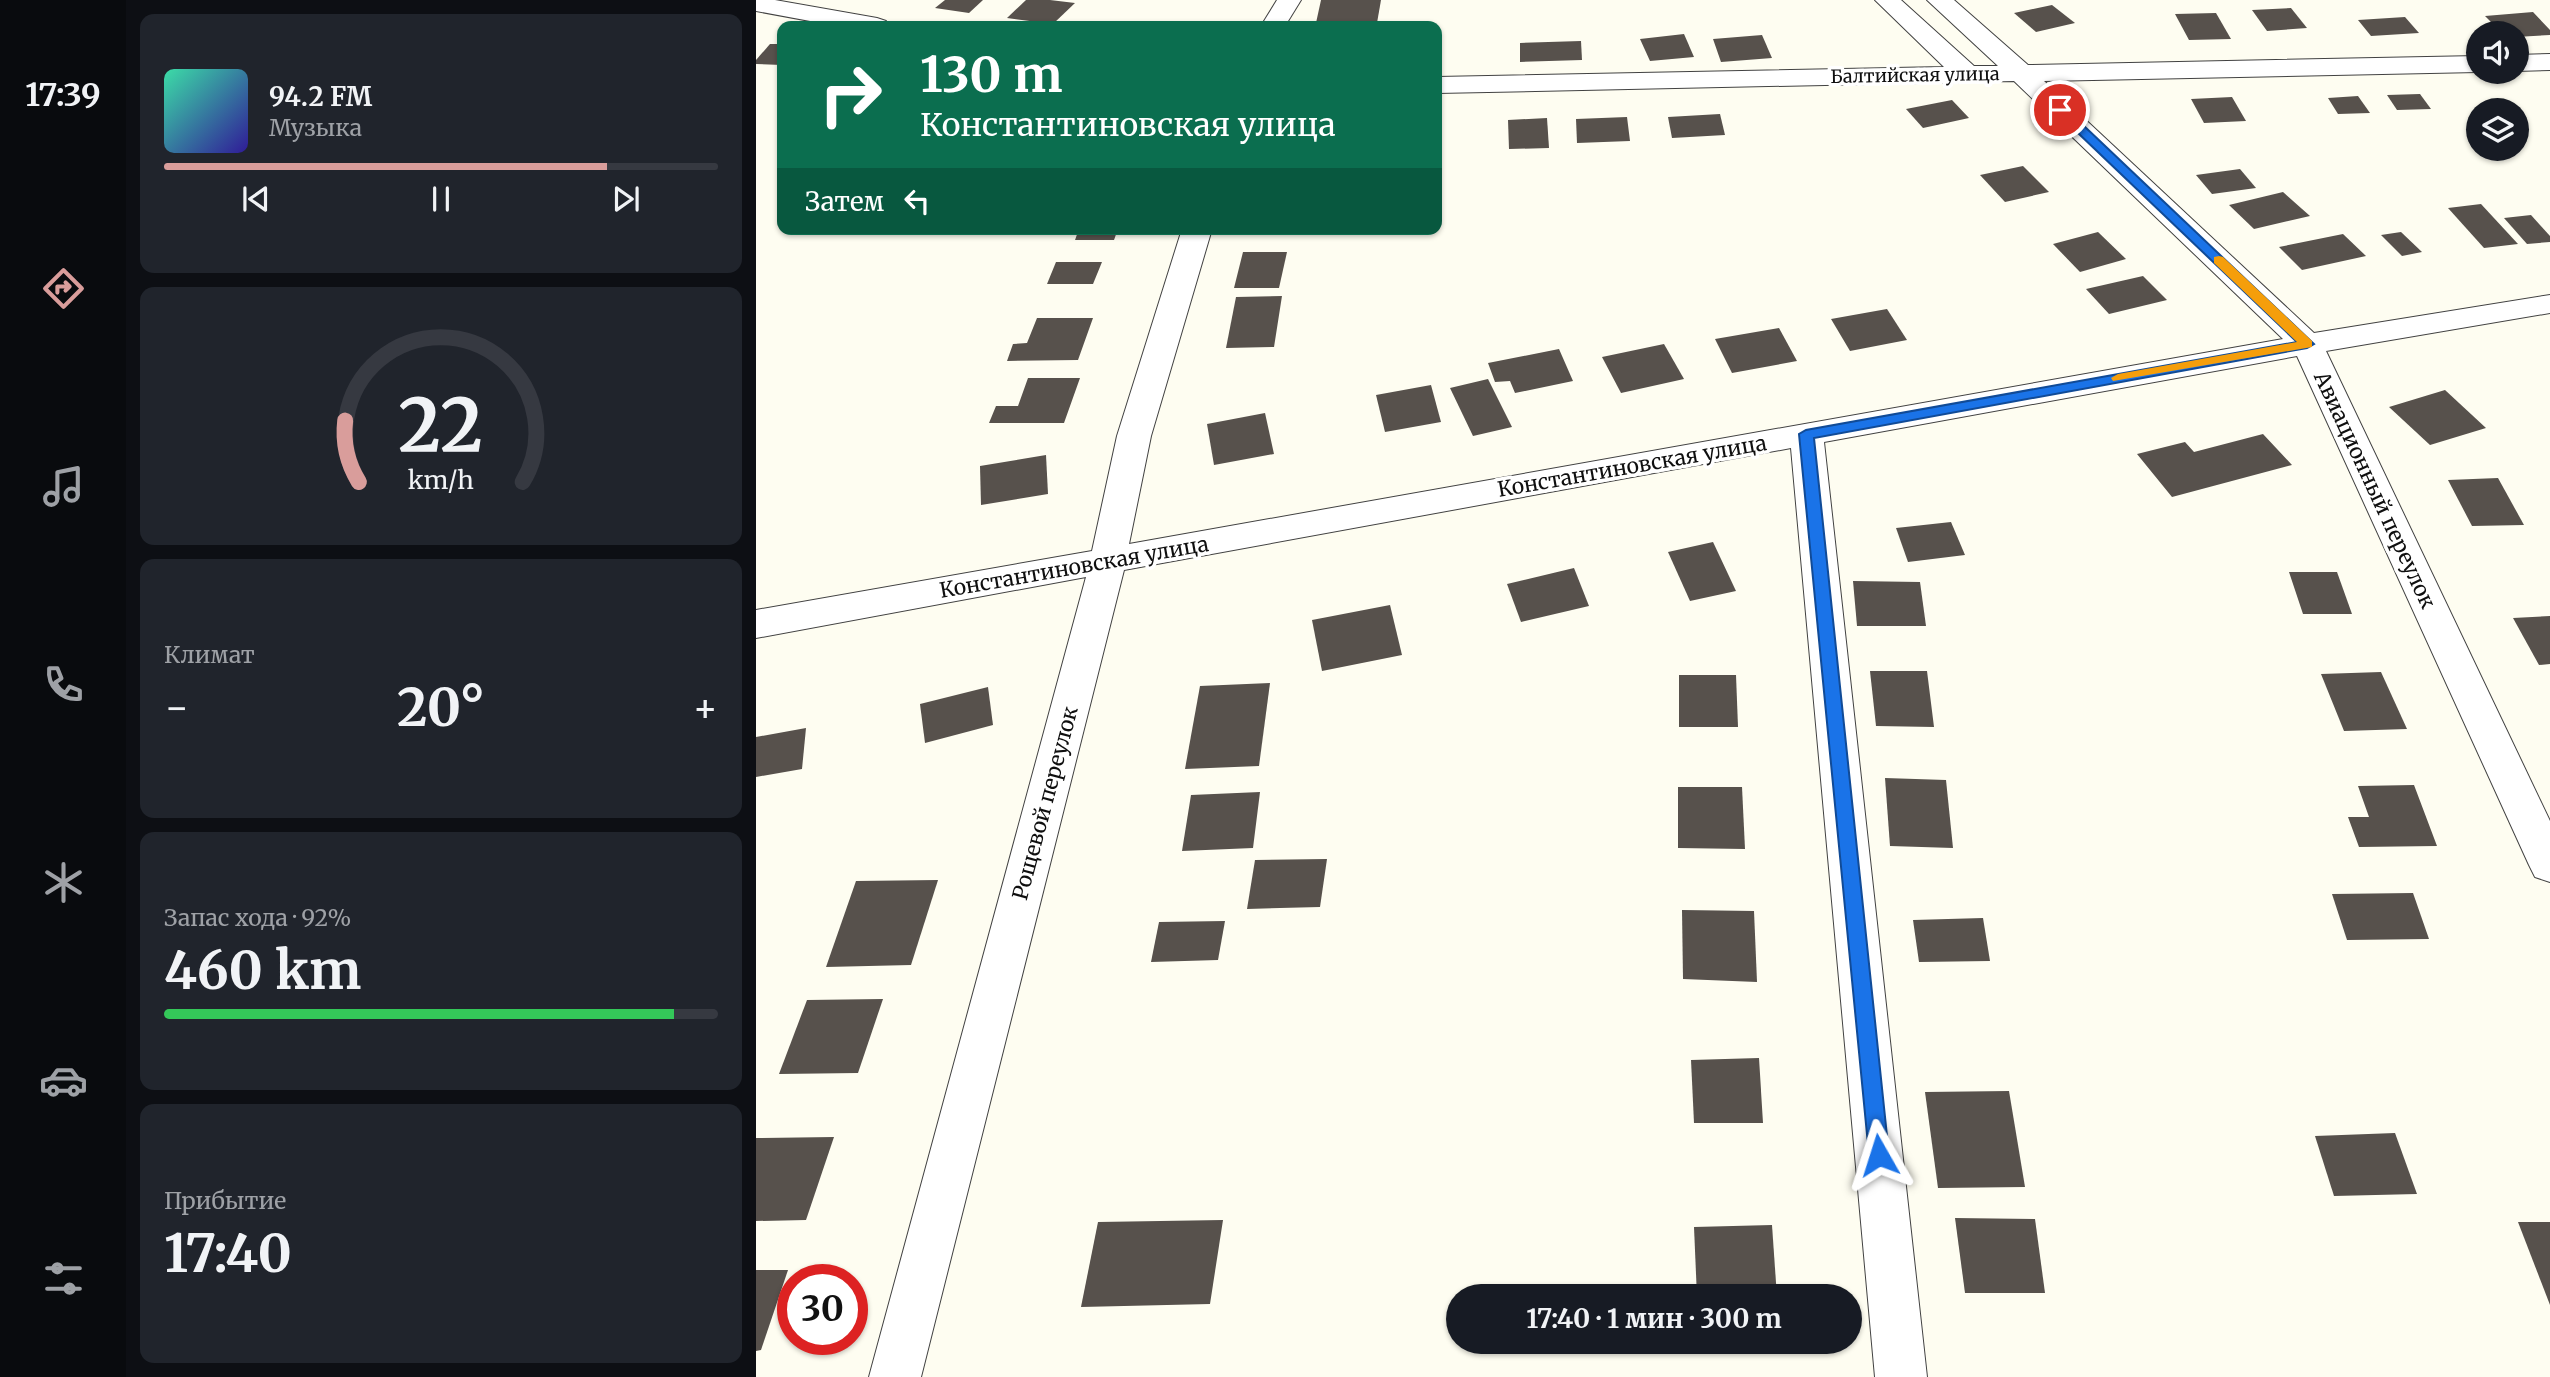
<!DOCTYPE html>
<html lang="ru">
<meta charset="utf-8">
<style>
body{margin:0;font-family:Merriweather,serif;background:#20242c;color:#f1f3f6;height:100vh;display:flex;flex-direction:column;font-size:26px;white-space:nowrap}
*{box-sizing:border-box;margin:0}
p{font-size:23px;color:#9ea1a6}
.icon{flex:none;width:38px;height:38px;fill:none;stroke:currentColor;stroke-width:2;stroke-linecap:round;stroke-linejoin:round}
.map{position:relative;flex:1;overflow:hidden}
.sheet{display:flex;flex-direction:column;gap:14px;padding:14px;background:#0d0f14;width:630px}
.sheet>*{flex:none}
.banner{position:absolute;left:21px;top:21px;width:665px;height:214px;border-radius:14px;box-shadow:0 2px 5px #0004;background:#0b6e4f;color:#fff;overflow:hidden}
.buttons{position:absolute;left:1710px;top:21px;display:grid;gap:14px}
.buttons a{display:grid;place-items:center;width:63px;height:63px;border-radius:50%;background:#171b24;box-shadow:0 2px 5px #0004;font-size:35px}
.speed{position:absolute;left:21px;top:1264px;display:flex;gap:14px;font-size:35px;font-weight:700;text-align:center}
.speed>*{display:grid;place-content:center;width:91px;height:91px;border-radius:50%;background:#171b24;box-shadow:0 2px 5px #0004;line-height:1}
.speed .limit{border:10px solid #d22;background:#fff;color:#111}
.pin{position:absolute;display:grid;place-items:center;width:60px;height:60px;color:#fff;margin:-30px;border:4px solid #fff;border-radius:50%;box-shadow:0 2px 7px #0007}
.me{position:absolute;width:77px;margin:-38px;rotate:354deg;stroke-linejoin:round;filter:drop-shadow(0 0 5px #0008)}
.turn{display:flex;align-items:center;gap:24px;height:147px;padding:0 28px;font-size:32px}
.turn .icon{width:91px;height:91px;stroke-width:2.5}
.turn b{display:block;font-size:49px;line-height:60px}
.then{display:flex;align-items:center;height:66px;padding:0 28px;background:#0003;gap:14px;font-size:26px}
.big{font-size:52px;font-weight:700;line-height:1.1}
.sheet .tile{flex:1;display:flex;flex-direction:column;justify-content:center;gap:10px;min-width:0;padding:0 24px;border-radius:14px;background:#20242c}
.sheet .dial{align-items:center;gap:0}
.dial svg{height:182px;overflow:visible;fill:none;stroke:#363941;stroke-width:7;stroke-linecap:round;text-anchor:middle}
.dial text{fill:#f1f3f6;stroke:none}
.song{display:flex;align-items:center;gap:21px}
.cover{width:84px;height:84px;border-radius:10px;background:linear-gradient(135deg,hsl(160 70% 55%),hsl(250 70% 35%))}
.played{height:7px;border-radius:4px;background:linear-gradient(90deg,#d99d9b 80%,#363941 80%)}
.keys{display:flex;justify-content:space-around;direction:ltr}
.heat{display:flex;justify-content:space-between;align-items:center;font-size:38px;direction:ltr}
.charge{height:10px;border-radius:5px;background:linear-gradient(90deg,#34c759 92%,#363941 0)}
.trip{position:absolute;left:690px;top:1284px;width:416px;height:70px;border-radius:35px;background:#171b24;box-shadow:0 2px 5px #0004;font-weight:700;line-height:70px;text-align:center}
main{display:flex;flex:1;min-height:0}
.menu{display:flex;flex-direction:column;width:126px;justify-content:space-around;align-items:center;background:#090b0e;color:#9ea1a6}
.menu .icon{width:49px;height:49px}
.menu .active{color:#d99d9b}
.menu b{font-size:32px;color:#f1f3f6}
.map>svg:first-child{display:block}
.building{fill:#57514c}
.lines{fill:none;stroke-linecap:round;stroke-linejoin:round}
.street-casing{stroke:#424242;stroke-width:2}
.street{fill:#fff;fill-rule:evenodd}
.route{fill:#1a73e8;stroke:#114b97;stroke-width:2}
.slow{fill:#f59e0b}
.labels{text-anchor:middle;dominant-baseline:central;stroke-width:7;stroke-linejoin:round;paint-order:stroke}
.far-street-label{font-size:18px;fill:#0f0f0f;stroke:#fff}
.street-label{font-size:21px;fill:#0f0f0f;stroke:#fff}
</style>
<main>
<nav class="menu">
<b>17:39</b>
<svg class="icon active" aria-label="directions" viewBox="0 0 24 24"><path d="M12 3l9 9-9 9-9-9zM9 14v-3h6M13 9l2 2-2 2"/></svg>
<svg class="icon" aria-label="music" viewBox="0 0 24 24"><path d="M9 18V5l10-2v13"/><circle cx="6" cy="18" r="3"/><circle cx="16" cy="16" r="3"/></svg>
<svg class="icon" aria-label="phone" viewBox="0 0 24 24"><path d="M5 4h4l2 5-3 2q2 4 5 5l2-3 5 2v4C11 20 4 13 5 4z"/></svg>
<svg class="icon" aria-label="climate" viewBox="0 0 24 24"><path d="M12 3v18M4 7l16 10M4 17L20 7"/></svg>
<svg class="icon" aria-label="car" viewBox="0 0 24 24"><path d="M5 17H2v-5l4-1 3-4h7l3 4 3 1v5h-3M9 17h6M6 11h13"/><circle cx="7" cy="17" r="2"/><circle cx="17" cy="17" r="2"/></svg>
<svg class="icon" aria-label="filters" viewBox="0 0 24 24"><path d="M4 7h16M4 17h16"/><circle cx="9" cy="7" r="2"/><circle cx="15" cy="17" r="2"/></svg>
</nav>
<section class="sheet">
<div class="tile">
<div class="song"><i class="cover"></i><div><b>94.2 FM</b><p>Музыка</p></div></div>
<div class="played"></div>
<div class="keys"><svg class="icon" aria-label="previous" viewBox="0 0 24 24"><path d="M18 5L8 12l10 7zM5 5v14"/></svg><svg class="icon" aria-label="pause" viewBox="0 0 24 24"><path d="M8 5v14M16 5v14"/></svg><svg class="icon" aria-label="next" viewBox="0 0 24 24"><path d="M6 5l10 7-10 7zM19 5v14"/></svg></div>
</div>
<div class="tile dial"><svg viewBox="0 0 100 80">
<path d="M14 69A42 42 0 1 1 86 69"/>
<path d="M14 69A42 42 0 0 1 8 42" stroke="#d99d9b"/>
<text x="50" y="56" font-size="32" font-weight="700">22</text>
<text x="50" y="72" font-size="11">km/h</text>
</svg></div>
<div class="tile"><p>Климат</p>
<div class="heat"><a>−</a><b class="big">20°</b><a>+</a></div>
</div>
<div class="tile"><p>Запас хода · 92%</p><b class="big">460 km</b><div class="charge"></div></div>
<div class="tile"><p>Прибытие</p><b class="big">17:40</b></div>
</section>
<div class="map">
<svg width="1794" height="1377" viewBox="0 0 1794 1377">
<rect width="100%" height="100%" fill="#fefdf1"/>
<!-- building -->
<g class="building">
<path d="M189,0H227L213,13L179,8Z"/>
<path d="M270,0H294L319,3L297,24L251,18Z"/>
<path d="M565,0H625L621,23H560Z"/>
<path d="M1296,5L1319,23L1280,32L1258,13Z"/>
<path d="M1535,8L1551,28L1511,31L1496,10Z"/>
<path d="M1777,12L1794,30V35L1760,37V33H1746L1729,16Z"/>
<path d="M1460,13L1475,39L1433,40L1419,14Z"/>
<path d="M1649,17L1663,33L1615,36L1602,20Z"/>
<path d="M928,34L938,57L894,61L884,39Z"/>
<path d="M1006,35L1016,58L965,62L957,39Z"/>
<path d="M825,41L826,60L764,62V43Z"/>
<path d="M14,44H26V65L0,64V60Z"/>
<path d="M1664,94L1675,109L1641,110L1631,95Z"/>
<path d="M1602,96L1614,113L1582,114L1572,98Z"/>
<path d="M1476,97L1490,121L1448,123L1435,99Z"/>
<path d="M1196,100L1213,118L1167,128L1150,109Z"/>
<path d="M964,114L969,135L916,138L912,117Z"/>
<path d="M871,117L874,141L821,143L820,119Z"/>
<path d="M791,118L793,148L753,149L752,120Z"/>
<path d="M1267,166L1293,192L1249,202L1224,175Z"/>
<path d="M1484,169L1500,188L1456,194L1440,175Z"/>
<path d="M1527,192L1554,216L1498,229L1473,205Z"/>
<path d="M1725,204L1762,244L1728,248L1692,208Z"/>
<path d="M1775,215L1794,236V242L1771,244L1748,218Z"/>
<path d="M323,229H362L358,240H319Z"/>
<path d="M1342,232L1370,259L1324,272L1297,244Z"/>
<path d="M1645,232L1666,252L1646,256L1625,235Z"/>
<path d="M1587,234L1610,256L1546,270L1523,247Z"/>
<path d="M487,252H531L523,288H478Z"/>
<path d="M300,262H346L337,284H291Z"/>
<path d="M1387,276L1411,300L1353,314L1330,289Z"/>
<path d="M526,296L518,347L470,348L480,297Z"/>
<path d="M1131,309L1151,340L1094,351L1075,319Z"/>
<path d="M281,318H337L322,360L251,361L257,344L271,343Z"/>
<path d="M1023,328L1041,361L976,373L959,339Z"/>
<path d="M908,344L928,379L865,393L846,357Z"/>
<path d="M803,349L817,381L759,393L754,381L739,382L732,363Z"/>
<path d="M272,378H324L308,423H233L240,406H262Z"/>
<path d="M732,379L756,427L717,436L694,388Z"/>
<path d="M675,385L685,422L629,432L620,395Z"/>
<path d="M1689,390L1730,428L1674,445L1633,407Z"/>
<path d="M509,413L518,454L458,465L451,424Z"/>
<path d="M1507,434L1536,465L1416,497L1381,454L1429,442L1438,452Z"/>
<path d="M290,455L292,494L225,505L224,466Z"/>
<path d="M1742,478L1768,525L1716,526L1692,480Z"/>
<path d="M1195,522L1209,555L1152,562L1140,528Z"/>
<path d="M957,542L980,591L934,601L912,552Z"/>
<path d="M818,568L833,606L765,622L751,584Z"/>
<path d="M1533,572H1581L1596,614H1547Z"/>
<path d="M1097,581L1164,582L1170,626H1101Z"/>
<path d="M634,605L646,655L566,671L556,620Z"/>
<path d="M1794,616V664L1783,665L1757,618Z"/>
<path d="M1114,671H1171L1178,727L1120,726Z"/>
<path d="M1625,672L1651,729L1588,731L1565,674Z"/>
<path d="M923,675H980L982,727H923Z"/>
<path d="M514,683L503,766L429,769L444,686Z"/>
<path d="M232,687L237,725L169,743L164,704Z"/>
<path d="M50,728L46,769L0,777V737Z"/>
<path d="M1129,778L1190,780L1197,848L1134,846Z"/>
<path d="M1658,785L1681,846L1603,847L1592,817H1613L1602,786Z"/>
<path d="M922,787H986L989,849L922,848Z"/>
<path d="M504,792L497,848L426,851L435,795Z"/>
<path d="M571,859L564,907L491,909L499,860Z"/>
<path d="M182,880L155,965L70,967L100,881Z"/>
<path d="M1657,893L1673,939L1591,940L1576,894Z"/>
<path d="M926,910L998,911L1001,982L927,979Z"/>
<path d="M1227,918L1234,961L1163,962L1157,920Z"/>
<path d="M469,921L462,960L395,962L403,922Z"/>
<path d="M127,999L102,1073L23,1074L51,1000Z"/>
<path d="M1003,1058L1007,1123H938L935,1060Z"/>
<path d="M1253,1091L1269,1187L1182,1188L1169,1092Z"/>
<path d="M1639,1133L1661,1194L1578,1196L1559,1136Z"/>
<path d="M78,1137L50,1220L0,1221V1138Z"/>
<path d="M1199,1218L1279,1219L1289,1293H1209Z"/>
<path d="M467,1220L454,1304L325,1307L342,1222Z"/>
<path d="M1762,1222H1794V1305Z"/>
<path d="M1016,1225L1021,1297H941L938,1227Z"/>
<path d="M0,1270H32L5,1350L0,1351Z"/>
</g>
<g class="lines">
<!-- street casing -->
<g class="street-casing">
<g id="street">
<path d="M0,0H19L121,18L130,21L134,26H81L0,11Z"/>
<path d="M521,0H545L529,26H505Z"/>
<path d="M1119,0H1145L1218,66H1242L1171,0H1198L1272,65L1722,56V72L1288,81L1558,333L1794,295V313L1570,351L1794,821V882L1779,877L1773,865L1541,356L1068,442L1171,1377H1119L1035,448L368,570L165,1377H113L330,577L0,638V610L336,551L361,436L426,229H456L395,436L373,544L1527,339L1258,81L681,93V77L1188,67Z"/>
<path d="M1794,54V70L1760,71V55Z"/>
</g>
</g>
<!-- street -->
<use href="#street" class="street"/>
</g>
<!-- route -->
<path class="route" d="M1300,107H1308L1558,344L1551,348L1058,438L1133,1155L1130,1162L1123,1164L1116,1162L1113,1155L1043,434L1050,430L1541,342L1300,112Z"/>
<!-- slow -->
<path class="slow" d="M1463,256L1467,257L1556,341V347L1357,381L1355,378L1362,374L1541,342L1458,263V257Z"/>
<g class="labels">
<!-- far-street labels -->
<g class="far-street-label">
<text transform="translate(1159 75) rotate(-1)">Балтийская улица</text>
</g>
<!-- street labels -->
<g class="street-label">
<text transform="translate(876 466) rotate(-10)">Константиновская улица</text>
<text transform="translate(1619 490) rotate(65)">Авиационный переулок</text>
<text transform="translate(318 567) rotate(-10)">Константиновская улица</text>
<text transform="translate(289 803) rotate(-75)">Рощевой переулок</text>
</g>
</g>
</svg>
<div class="buttons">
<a><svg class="icon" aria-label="sound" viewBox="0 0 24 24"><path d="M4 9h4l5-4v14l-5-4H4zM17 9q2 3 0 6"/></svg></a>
<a><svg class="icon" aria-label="layers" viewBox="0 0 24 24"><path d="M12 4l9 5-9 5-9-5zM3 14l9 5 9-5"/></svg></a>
</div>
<div class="speed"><div class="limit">30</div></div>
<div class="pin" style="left:1304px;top:110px;background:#d93025"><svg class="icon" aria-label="arrive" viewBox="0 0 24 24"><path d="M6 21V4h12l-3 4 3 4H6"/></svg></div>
<svg class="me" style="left:1123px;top:1155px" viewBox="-20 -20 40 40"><path d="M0-17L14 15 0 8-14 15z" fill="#1a73e8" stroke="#fff" stroke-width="4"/></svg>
<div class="trip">17:40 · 1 мин · 300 m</div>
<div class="banner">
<div class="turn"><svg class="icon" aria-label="right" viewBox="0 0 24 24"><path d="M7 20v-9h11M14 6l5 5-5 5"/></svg><div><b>130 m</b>Константиновская улица</div></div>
<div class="then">Затем<svg class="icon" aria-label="left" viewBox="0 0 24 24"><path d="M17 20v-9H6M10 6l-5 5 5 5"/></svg></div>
</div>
</div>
</main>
